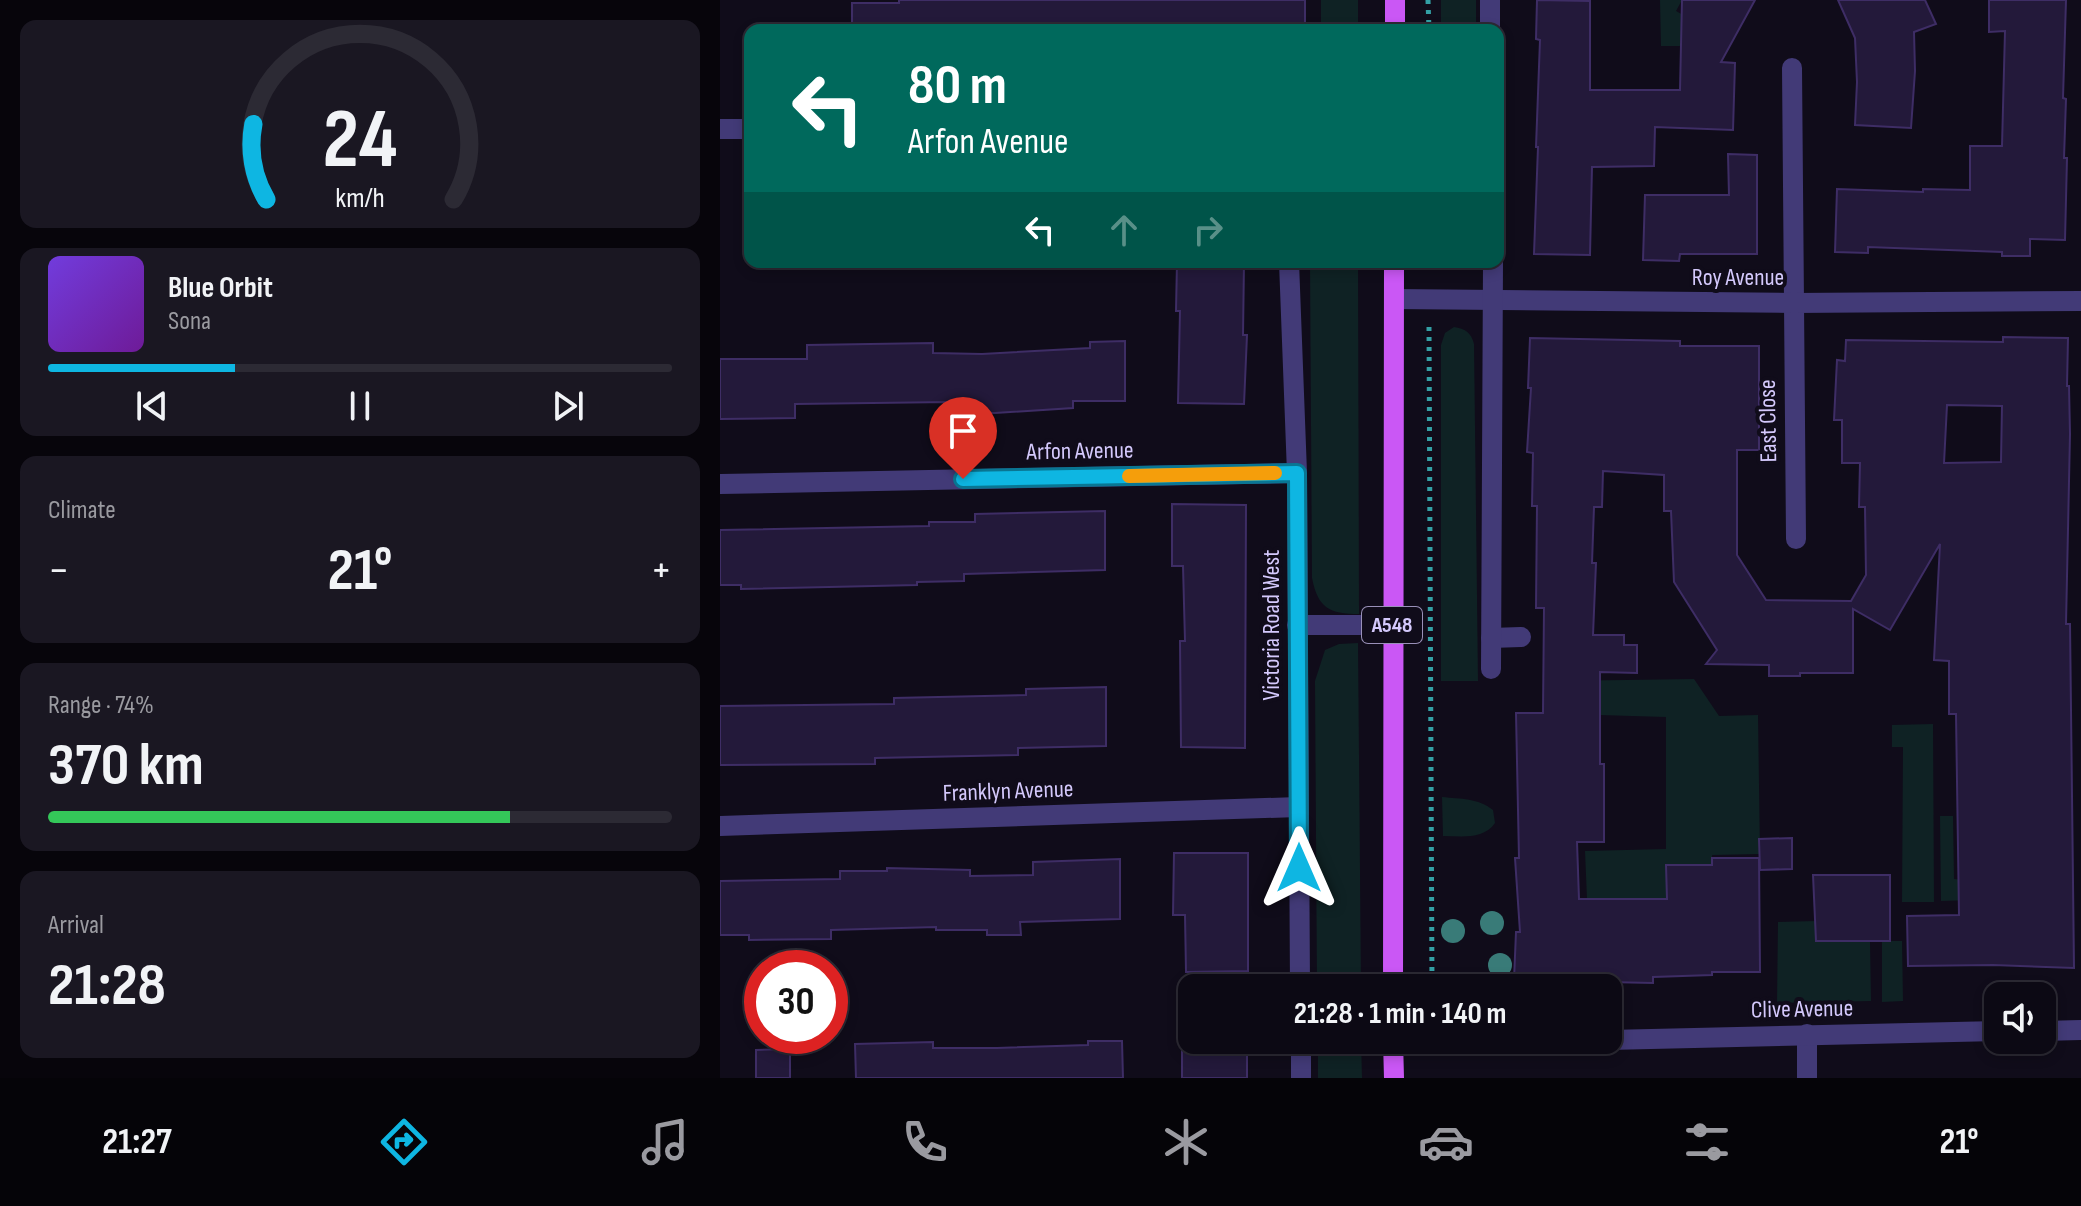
<!DOCTYPE html>
<meta charset="utf-8">
<style>
body{margin:0;font-family:"Sofia Sans Condensed",sans-serif;background:#1a1722;color:#f1f3f6;height:100vh;display:flex;flex-direction:column;font-size:30px;white-space:nowrap}
*{box-sizing:border-box;margin:0}
p{font-size:26px;color:#9a9aa0}
.icon{flex:none;width:44px;height:44px;fill:none;stroke:currentColor;stroke-width:2;stroke-linecap:round;stroke-linejoin:round}
.map{position:relative;flex:1;overflow:hidden}
.sheet{display:flex;flex-direction:column;gap:20px;padding:20px;background:#07050b;width:720px}
.sheet>*{flex:none}
.top-card{position:absolute;left:24px;top:24px;width:760px;height:244px;border-radius:16px;box-shadow:0 4px 12px #0003,0 0 0 2px #2c2a34;background:#00695c;color:#fff;overflow:hidden}
.buttons{position:absolute;left:1264px;top:982px;display:grid;gap:16px}
.buttons a{display:grid;place-items:center;width:72px;height:72px;border-radius:16px;background:#0c0914;box-shadow:0 4px 12px #0003,0 0 0 2px #2c2a34;font-size:40px}
.speed{position:absolute;left:24px;top:950px;display:flex;gap:16px;font-size:40px;font-weight:700;text-align:center}
.speed>*{display:grid;place-content:center;width:104px;height:104px;border-radius:50%;background:#0c0914;box-shadow:0 4px 12px #0003,0 0 0 2px #2c2a34;line-height:1}
.speed .limit{border:12px solid #d22;background:#fff;color:#111}
.pin{position:absolute;display:grid;place-items:center;width:68px;height:68px;color:#fff;margin:-82px -34px;border-radius:50% 50% 50% 0;rotate:-45deg;box-shadow:0 0 8px #0007}
.pin .icon{rotate:45deg}
.me{position:absolute;width:88px;margin:-44px;rotate:0deg;stroke-linejoin:round;filter:drop-shadow(0 0 6px #0008)}
.turn{display:flex;align-items:center;gap:28px;height:168px;padding:0 32px;font-size:36px}
.turn .icon{width:104px;height:104px;stroke-width:2.5}
.turn b{display:block;font-size:56px;line-height:68px}
.lanes{display:flex;align-items:center;height:76px;padding:0 32px;background:#0003;justify-content:center;gap:40px;direction:ltr}
.lanes .off{opacity:.35}
.big{font-size:60px;font-weight:700;line-height:1.1}
.sheet .tile{flex:1;display:flex;flex-direction:column;justify-content:center;gap:12px;min-width:0;padding:0 28px;border-radius:16px;background:#1a1722}
.sheet .dial{align-items:center;gap:0}
.dial svg{height:208px;overflow:visible;fill:none;stroke:#2c2a34;stroke-width:7;stroke-linecap:round;text-anchor:middle}
.dial text{fill:#f1f3f6;stroke:none}
.song{display:flex;align-items:center;gap:24px}
.cover{width:96px;height:96px;border-radius:12px;background:linear-gradient(135deg,hsl(260 70% 55%),hsl(280 70% 35%))}
.played{height:8px;border-radius:4px;background:linear-gradient(90deg,#0eb6e2 30%,#2c2a34 30%)}
.keys{display:flex;justify-content:space-around;direction:ltr}
.heat{display:flex;justify-content:space-between;align-items:center;font-size:44px;direction:ltr}
.charge{height:12px;border-radius:6px;background:linear-gradient(90deg,#34c759 74%,#2c2a34 0)}
.trip{position:absolute;left:458px;top:974px;width:444px;height:80px;border-radius:16px;background:#0c0914;box-shadow:0 4px 12px #0003,0 0 0 2px #2c2a34;font-weight:700;line-height:80px;text-align:center}
.tabs{display:flex;height:128px;justify-content:space-around;align-items:center;background:#050408;color:#9a9aa0}
.tabs .icon{width:56px;height:56px}
.tabs .current{color:#0eb6e2}
.tabs b{font-size:36px;color:#f1f3f6}
main{display:flex;flex:1;min-height:0}
.map>svg:first-child{display:block}
.green{fill:#0f2224}
.building{fill:#23193a;stroke:#3e2d65;stroke-width:2;fill-rule:evenodd}
.lines{fill:none;stroke-linecap:round;stroke-linejoin:round}
.path{stroke:#33a0a5;stroke-width:5;stroke-dasharray:4 6;stroke-linecap:butt}
.minor{stroke:#423a77;stroke-width:20}
.primary{stroke:#ca57f5;stroke-width:20}
.tree{fill:#397b78}
.route-casing{stroke:#097693;stroke-width:20}
.route{stroke:#0eb6e2;stroke-width:14}
.slow{stroke:#f59e0b;stroke-width:14}
.labels{text-anchor:middle;dominant-baseline:central;stroke-width:8;stroke-linejoin:round;paint-order:stroke}
.shield{fill:#100c1a;stroke:#9990b8;stroke-width:2}
.shield-label{font-size:22px;font-weight:bold;fill:#d4c9fc}
.street-label{font-size:24px;fill:#d4c9fc;stroke:#100c1a}
</style>
<main>
<section class="sheet">
<div class="tile dial"><svg viewBox="0 0 100 80">
<path d="M14 69A42 42 0 1 1 86 69"/>
<path d="M14 69A42 42 0 0 1 9 40" stroke="#0eb6e2"/>
<text x="50" y="56" font-size="32" font-weight="700">24</text>
<text x="50" y="72" font-size="11">km/h</text>
</svg></div>
<div class="tile">
<div class="song"><i class="cover"></i><div><b>Blue Orbit</b><p>Sona</p></div></div>
<div class="played"></div>
<div class="keys"><svg class="icon" aria-label="previous" viewBox="0 0 24 24"><path d="M18 5L8 12l10 7zM5 5v14"/></svg><svg class="icon" aria-label="pause" viewBox="0 0 24 24"><path d="M8 5v14M16 5v14"/></svg><svg class="icon" aria-label="next" viewBox="0 0 24 24"><path d="M6 5l10 7-10 7zM19 5v14"/></svg></div>
</div>
<div class="tile"><p>Climate</p>
<div class="heat"><a>−</a><b class="big">21°</b><a>+</a></div>
</div>
<div class="tile"><p>Range · 74%</p><b class="big">370 km</b><div class="charge"></div></div>
<div class="tile"><p>Arrival</p><b class="big">21:28</b></div>
</section>
<div class="map">
<svg width="1361" height="1078" viewBox="0 0 1361 1078">
<rect width="100%" height="100%" fill="#100c1a"/>
<!-- green -->
<g class="green">
<rect x="601" y="0" width="37" height="30"/>
<rect x="721" y="0" width="35" height="30"/>
<path d="M940,0H962L956,11L1008,40V46H941Z"/>
<path d="M590,262H638L639,614C609,614 598,608 592,578Z"/>
<path d="M734,327C745,329 751,332 754,344L758,681H721V345L725,333Z"/>
<path d="M638,643L641,988H597L595,681L605,650L619,644Z"/>
<path d="M974,679L999,716L1038,715L1040,854L992,855V897L959,865H947V898L867,899L865,851L946,849V717L879,715L836,681Z"/>
<path d="M1213,724L1214,902H1182L1183,747H1172V725Z"/>
<path d="M722,797C741,799 758,798 773,810L775,823C763,840 742,836 723,836Z"/>
<path d="M1220,816H1233L1234,879L1246,880L1253,900L1221,901Z"/>
<path d="M1096,921V941H1150L1151,1001L1057,1003L1058,922Z"/>
<path d="M1162,941H1182L1183,1001L1162,1002Z"/>
<path d="M598,1040H641L642,1078H598Z"/>
</g>
<!-- building -->
<g class="building">
<path d="M179,0H585V30H132V3H179Z"/>
<path d="M817,0L870,1V90H960L962,0H1035L1001,62L1015,63L1013,130L935,127L934,166L872,167L870,255L814,254L818,147H816L820,40L816,39Z"/>
<path d="M1118,0H1205L1216,24L1194,32L1195,71L1191,128L1135,125L1137,82L1135,38Z"/>
<path d="M1269,0H1346L1343,98L1346,99L1344,158H1347L1345,240L1310,239V256H1282V252L1148,247V253L1115,252L1117,189L1203,192V189L1250,190V146H1282L1285,31L1269,32Z"/>
<path d="M1008,154L1037,155V254H960L959,261L923,260L925,195H1009Z"/>
<path d="M457,262H524L523,335H527L524,404L458,403L460,311H456Z"/>
<path d="M1283,337L1348,338L1347,386H1349L1350,434L1346,624H1350L1354,968L1273,965L1188,966L1187,916L1239,915L1236,714H1229V661L1214,660L1220,544L1170,630L1133,609V673H1080V676H1049V665L986,664L997,650L954,582L951,511H944V475L883,471L882,507H874L872,563H876L873,635H904V645H917V673L880,672V764H884V842H857L859,899H947L946,865H992V858H1039L1040,972H992V975L933,977V983L794,980L796,932H800L795,858H799L796,713H823L824,608H816L817,506H812L813,453L807,452L811,388H808L810,338L960,341V346H1039V450H1017V555L1046,600L1131,601L1146,575L1145,507H1139L1140,463H1122V420H1114L1117,360L1125,361L1126,340L1283,342ZM1227,405L1282,406L1281,462L1224,463Z"/>
<path d="M405,341V401H353V408L275,413L229,412V402L75,404V418L0,419V359H87V345L213,343V353L262,354L370,348V342Z"/>
<path d="M452,504L526,505L525,748L461,747L460,641H465L463,566H452Z"/>
<path d="M385,511V570L244,574V581L197,582V585L21,589V585H0V530L209,526V522H255V514Z"/>
<path d="M386,687V746L298,748V755L155,758V764L0,765V706L174,704V698L306,695V689Z"/>
<path d="M1072,838V869L1040,870L1039,839Z"/>
<path d="M454,853H528V971L466,972L465,915H453Z"/>
<path d="M400,859V919L300,922L301,935H267V930H216V927L111,930V939L29,940V935H0V881L120,879V871H167V868L250,870V876L313,875V862Z"/>
<path d="M1093,875H1170V941H1096Z"/>
<rect x="462" y="1040" width="65" height="38"/>
<path d="M368,1041H402L403,1078H136L135,1044L213,1042V1048H277L368,1045Z"/>
<path d="M70,1049V1078H36V1050Z"/>
</g>
<g class="lines">
<!-- path -->
<g class="path">
<path d="M708,0L709,30"/>
<path d="M709,327L712,988"/>
</g>
<!-- minor -->
<g class="minor">
<path d="M770,0V30"/>
<path d="M1072,68L1076,539"/>
<path d="M0,129H30"/>
<path d="M569,262L577,473L580,988"/>
<path d="M674,299L1073,303L1361,301"/>
<path d="M0,484L577,473"/>
<path d="M577,625H672"/>
<path d="M771,638L801,637"/>
<path d="M771,669L773,262"/>
<path d="M0,826L578,807"/>
<path d="M1322,1031L1361,1030"/>
<path d="M1087,1034V1078"/>
<path d="M581,1040V1078"/>
<path d="M888,1040L1278,1031"/>
<path d="M673,1042L873,1040"/>
</g>
<!-- primary -->
<g class="primary">
<path d="M675,30V0"/>
<path d="M673,988L674,262"/>
<path d="M673,1040L674,1078"/>
</g>
</g>
<!-- trees -->
<g class="tree">
<circle cx="772" cy="923" r="12"/>
<circle cx="733" cy="931" r="12"/>
<circle cx="780" cy="965" r="12"/>
</g>
<g class="lines">
<!-- route casing -->
<g class="route-casing">
<path id="route" d="M243,479L577,473L579,868"/>
</g>
<!-- route -->
<use href="#route" class="route"/>
<!-- slow -->
<path class="slow" d="M409,476L555,473"/>
</g>
<g class="labels">
<!-- shield labels -->
<rect class="shield" x="642" y="607" width="60" height="36" rx="6"/>
<g class="shield-label">
<text x="672" y="625">A548</text>
</g>
<!-- street labels -->
<g class="street-label">
<text x="1018" y="277">Roy Avenue</text>
<text transform="translate(1048 421) rotate(-91)">East Close</text>
<text transform="translate(360 451) rotate(-1)">Arfon Avenue</text>
<text transform="translate(551 625) rotate(-90)">Victoria Road West</text>
<text transform="translate(288 791) rotate(-2)">Franklyn Avenue</text>
<text transform="translate(1082 1009) rotate(-1)">Clive Avenue</text>
</g>
</g>
</svg>
<div class="buttons">
<a><svg class="icon" aria-label="sound" viewBox="0 0 24 24"><path d="M4 9h4l5-4v14l-5-4H4zM17 9q2 3 0 6"/></svg></a>
</div>
<div class="speed"><div class="limit">30</div></div>
<div class="pin" style="left:243px;top:479px;background:#d93025"><svg class="icon" aria-label="arrive" viewBox="0 0 24 24"><path d="M6 21V4h12l-3 4 3 4H6"/></svg></div>
<svg class="me" style="left:579px;top:868px" viewBox="-20 -20 40 40"><path d="M0-17L14 15 0 8-14 15z" fill="#0eb6e2" stroke="#fff" stroke-width="4"/></svg>
<div class="trip">21:28 · 1 min · 140 m</div>
<div class="top-card">
<div class="turn"><svg class="icon" aria-label="left" viewBox="0 0 24 24"><path d="M17 20v-9H6M10 6l-5 5 5 5"/></svg><div><b>80 m</b>Arfon Avenue</div></div>
<div class="lanes"><svg class="icon" aria-label="left" viewBox="0 0 24 24"><path d="M17 20v-9H6M10 6l-5 5 5 5"/></svg><svg class="icon off" aria-label="ahead" viewBox="0 0 24 24"><path d="M12 20V5M6 11l6-6 6 6"/></svg><svg class="icon off" aria-label="right" viewBox="0 0 24 24"><path d="M7 20v-9h11M14 6l5 5-5 5"/></svg></div>
</div>
</div>
</main>
<nav class="tabs">
<b>21:27</b>
<svg class="icon current" aria-label="directions" viewBox="0 0 24 24"><path d="M12 3l9 9-9 9-9-9zM9 14v-3h6M13 9l2 2-2 2"/></svg>
<svg class="icon" aria-label="music" viewBox="0 0 24 24"><path d="M9 18V5l10-2v13"/><circle cx="6" cy="18" r="3"/><circle cx="16" cy="16" r="3"/></svg>
<svg class="icon" aria-label="phone" viewBox="0 0 24 24"><path d="M5 4h4l2 5-3 2q2 4 5 5l2-3 5 2v4C11 20 4 13 5 4z"/></svg>
<svg class="icon" aria-label="climate" viewBox="0 0 24 24"><path d="M12 3v18M4 7l16 10M4 17L20 7"/></svg>
<svg class="icon" aria-label="car" viewBox="0 0 24 24"><path d="M5 17H2v-5l4-1 3-4h7l3 4 3 1v5h-3M9 17h6M6 11h13"/><circle cx="7" cy="17" r="2"/><circle cx="17" cy="17" r="2"/></svg>
<svg class="icon" aria-label="filters" viewBox="0 0 24 24"><path d="M4 7h16M4 17h16"/><circle cx="9" cy="7" r="2"/><circle cx="15" cy="17" r="2"/></svg>
<b>21°</b>
</nav>
